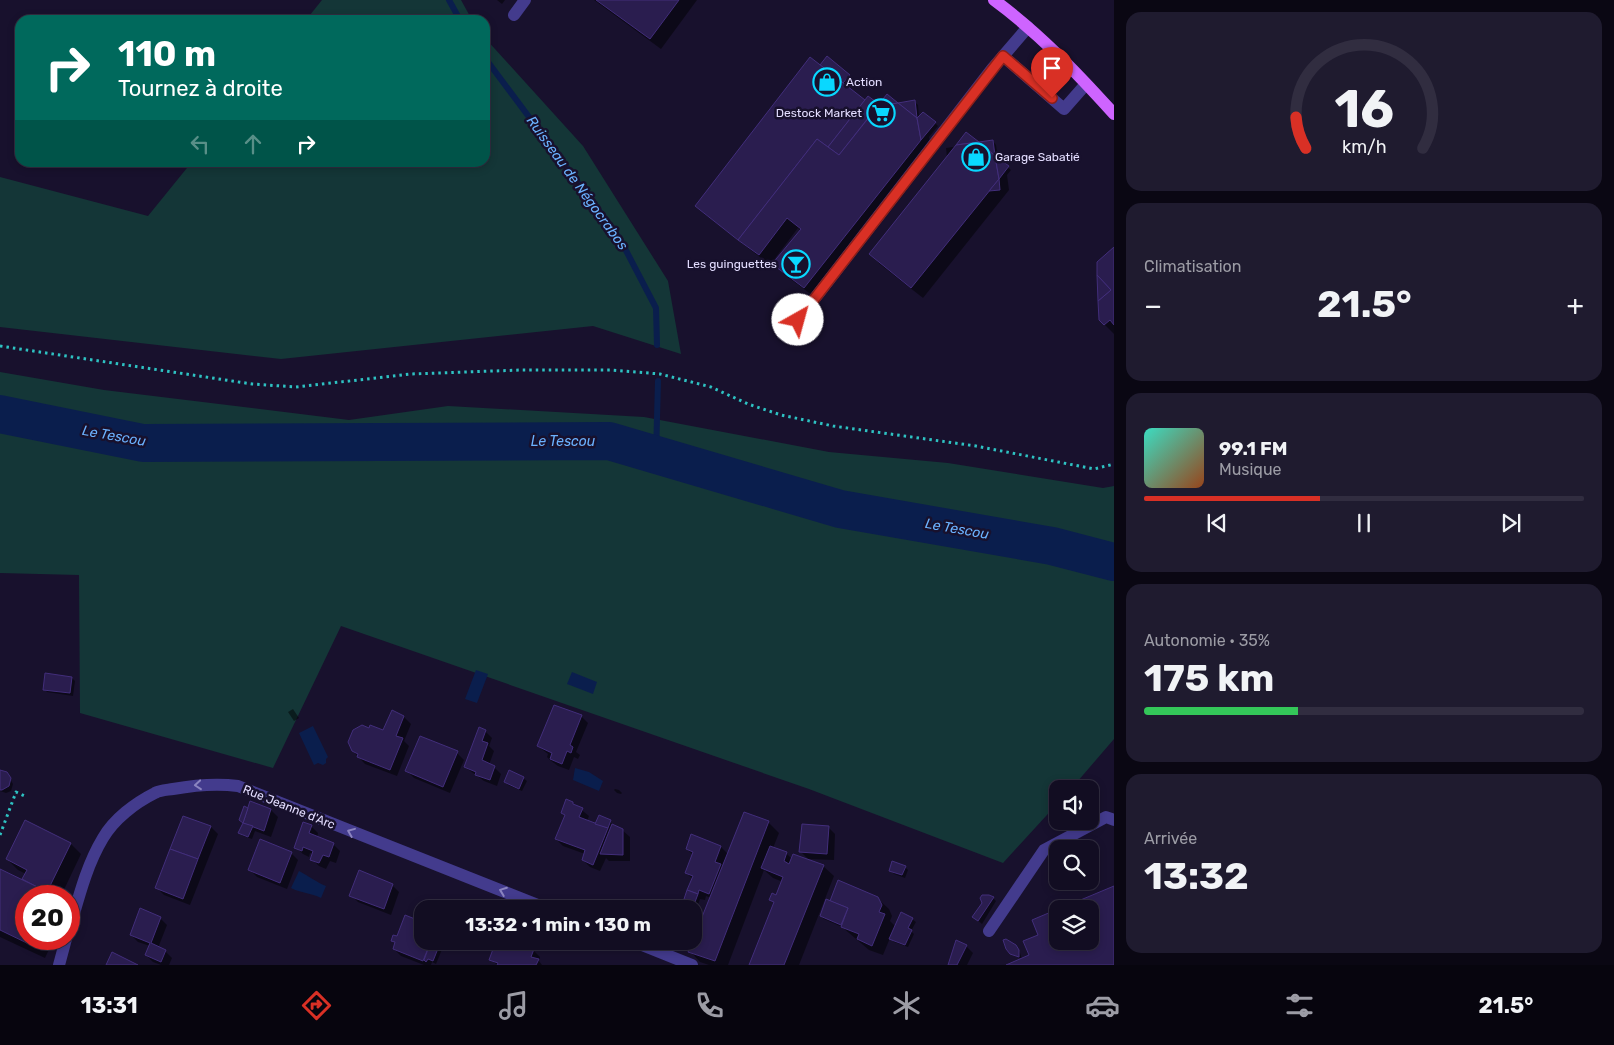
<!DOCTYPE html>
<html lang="fr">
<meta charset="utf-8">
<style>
body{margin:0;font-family:Rubik,sans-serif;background:#1f1b2f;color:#f1f3f6;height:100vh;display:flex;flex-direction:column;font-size:19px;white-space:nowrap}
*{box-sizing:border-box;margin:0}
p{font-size:16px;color:#9c9ca5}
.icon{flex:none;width:28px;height:28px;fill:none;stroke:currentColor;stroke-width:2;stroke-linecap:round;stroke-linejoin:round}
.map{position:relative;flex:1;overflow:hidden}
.drawer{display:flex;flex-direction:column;gap:12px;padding:12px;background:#0a0713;width:500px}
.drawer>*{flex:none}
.hud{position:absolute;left:15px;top:15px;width:475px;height:152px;border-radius:15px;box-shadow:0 2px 8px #0003,0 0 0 1px #312d40;background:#00695c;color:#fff;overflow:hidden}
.tools{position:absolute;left:1049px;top:780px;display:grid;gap:10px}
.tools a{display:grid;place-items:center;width:50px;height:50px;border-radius:10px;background:#120d22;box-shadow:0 2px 8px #0003,0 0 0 1px #312d40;font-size:25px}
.speed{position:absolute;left:15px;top:885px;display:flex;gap:10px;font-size:25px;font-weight:700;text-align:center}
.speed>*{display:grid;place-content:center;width:65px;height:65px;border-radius:50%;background:#120d22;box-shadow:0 2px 8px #0003,0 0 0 1px #312d40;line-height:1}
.speed .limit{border:8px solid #d22;background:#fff;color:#111}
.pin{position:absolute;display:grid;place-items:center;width:42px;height:42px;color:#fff;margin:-51px -21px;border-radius:50% 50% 50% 0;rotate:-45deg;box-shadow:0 0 5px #0007}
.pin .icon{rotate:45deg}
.me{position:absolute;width:55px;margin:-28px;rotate:38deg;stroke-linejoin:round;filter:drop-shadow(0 0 4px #0008)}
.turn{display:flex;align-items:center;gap:18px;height:105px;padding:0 20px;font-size:22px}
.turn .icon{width:65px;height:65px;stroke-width:2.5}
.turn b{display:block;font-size:35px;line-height:42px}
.lanes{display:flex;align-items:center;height:48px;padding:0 20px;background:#0003;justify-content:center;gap:25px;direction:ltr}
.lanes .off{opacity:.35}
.big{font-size:38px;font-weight:700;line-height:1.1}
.drawer .card{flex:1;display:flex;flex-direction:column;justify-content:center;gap:8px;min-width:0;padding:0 18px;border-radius:15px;background:#1f1b2f}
.drawer .dial{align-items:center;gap:0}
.dial svg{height:130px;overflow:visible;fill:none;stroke:#312d40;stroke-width:7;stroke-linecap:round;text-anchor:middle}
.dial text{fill:#f1f3f6;stroke:none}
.song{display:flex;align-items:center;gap:15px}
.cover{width:60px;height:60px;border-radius:8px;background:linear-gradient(135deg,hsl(170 70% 55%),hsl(20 70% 35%))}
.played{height:5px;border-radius:2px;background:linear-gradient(90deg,#d93025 40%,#312d40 40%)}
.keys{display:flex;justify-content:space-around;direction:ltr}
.heat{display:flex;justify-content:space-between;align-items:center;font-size:28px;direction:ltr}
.charge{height:8px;border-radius:4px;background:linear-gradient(90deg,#34c759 35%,#312d40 0)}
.trip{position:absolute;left:414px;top:900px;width:288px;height:50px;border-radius:15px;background:#120d22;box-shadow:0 2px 8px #0003,0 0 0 1px #312d40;font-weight:700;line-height:50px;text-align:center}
.menu{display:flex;height:80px;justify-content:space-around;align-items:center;background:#07050e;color:#9c9ca5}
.menu .icon{width:35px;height:35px}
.menu .current{color:#d93025}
.menu b{font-size:22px;color:#f1f3f6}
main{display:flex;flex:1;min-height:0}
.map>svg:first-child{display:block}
.green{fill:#143637}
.water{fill:#0a1e4d}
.shadow{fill:#0007}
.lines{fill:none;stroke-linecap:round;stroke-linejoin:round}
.stream{stroke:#0a1e4d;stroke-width:6}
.river{stroke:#0a1e4d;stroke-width:38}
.building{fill:#2a1d4f;stroke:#422e7b}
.path{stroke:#2ec2c2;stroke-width:3;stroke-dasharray:2.5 4;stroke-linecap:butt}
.minor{stroke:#433b8d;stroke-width:12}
.major{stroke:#ce64ff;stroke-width:12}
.oneway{stroke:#8b84c0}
.route-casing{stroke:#8d1f18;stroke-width:12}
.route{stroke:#d93025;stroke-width:9}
.labels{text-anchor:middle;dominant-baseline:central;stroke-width:5;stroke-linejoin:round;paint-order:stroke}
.poi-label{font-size:12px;fill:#e3ddff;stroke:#18112d;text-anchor:start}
.street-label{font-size:12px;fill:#e3ddff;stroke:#18112d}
.water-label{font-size:14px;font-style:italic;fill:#6bb2ff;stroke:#18112d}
</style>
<main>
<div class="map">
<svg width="1114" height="965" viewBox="0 0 1114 965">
<rect width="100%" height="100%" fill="#18112d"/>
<!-- green -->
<g class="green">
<path d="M322,0H461L472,20H306Z"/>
<path d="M485,38L583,146L668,281L681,354L593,326L281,359L0,327V177L148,216L191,163L485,162Z"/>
<path d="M0,372L104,390L349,420L448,406L644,417L829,452L948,463L1103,488L1114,486V739L1071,789H1058L1057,804L1003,863L809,789L341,626L273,768L80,713L79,575L0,573Z"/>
</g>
<!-- water -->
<g class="water">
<path d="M476,670L488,674L477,703L465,699Z"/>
<path d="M572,672L597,682L593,694L567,684Z"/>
<path d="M313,726L328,757L326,759V763L323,765L318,763L314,765L299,733Z"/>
<path d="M575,768L589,772L603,781L599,791L573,780Z"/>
<path d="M299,871C309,876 316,882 326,886L321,898C311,893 301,893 291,888Z"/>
</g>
<!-- shadow -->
<g class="shadow">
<path d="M497,0H505L502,4Z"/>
<path d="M594,0H697L661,49Z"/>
<path d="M825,70L849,76L852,79L846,87L865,102L868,98L880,106L915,102L918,105L919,118L935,123L938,126L929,137L932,151L816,298L785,275L774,264L801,231L798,228L770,265L707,216L696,206Z"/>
<path d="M993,141L996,145L998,159L1011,170L1007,175L1009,190L923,298L881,265L870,254L947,157L946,148Z"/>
<path d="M1114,248V334L1100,320Z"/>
<path d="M72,678L75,681L73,696L47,692L44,689Z"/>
<path d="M293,709L299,718L294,721L288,712Z"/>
<path d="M392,712L404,717L411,724L404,741L409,746L397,776L365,764L353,751L384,732Z"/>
<path d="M581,716L588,723L576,752L580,755L578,759L574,757L569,770L558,766L550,760L547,757L548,754L538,746Z"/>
<path d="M485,731L492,738L489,746L494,751L489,765L494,767L501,774L497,786L484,781L465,767Z"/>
<path d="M457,753L464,760L450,793L414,778L407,771Z"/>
<path d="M0,772L8,775L13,784L11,791L6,793L0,791Z"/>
<path d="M523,778L527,781L522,791L508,785L505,782Z"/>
<path d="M615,789L619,790L622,793L621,794L617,793L614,790Z"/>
<path d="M573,803L589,816L587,821L596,825L610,821L613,826L622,830L630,837V861H609L606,858L600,871L590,867L583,860L585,854L563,846L556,839L565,816L562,813Z"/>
<path d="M271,810L278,817L271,837L255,831L252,839L243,836L240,833L243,824L240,820Z"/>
<path d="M25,822L71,844L81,854L61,896H26V939H54L45,958L0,937V870L23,881L26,874L18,870L7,859Z"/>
<path d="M768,822L779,833L773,848L786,853L792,859L823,866L834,876L799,965H750L775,903L771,899L777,896L783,882L773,878L764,870L728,965H709L700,962L690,951L711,898L706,896L705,900L700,899L698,905L688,902L685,899L693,879L686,873L693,855L687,849L721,847L728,854Z"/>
<path d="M311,826L318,833L317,838L333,844L340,851L336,863L330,861L326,869L319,866L312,859L313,854L310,853L309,857L303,854L296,847Z"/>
<path d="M211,827L218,834L190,905L164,895L157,888Z"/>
<path d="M828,827L835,834L834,860L808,859L801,852Z"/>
<path d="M291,853L298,860L287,889L257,877L250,870Z"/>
<path d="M905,867L908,870L905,878L894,874L890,870Z"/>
<path d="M392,885L399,892L391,915L358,902L351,895Z"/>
<path d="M877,898L889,909L892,916L890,921L896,927L912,919L916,922L911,931L914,934L908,947L894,942L890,938L883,955L869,950L842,927L824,919L821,916Z"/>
<path d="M993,898L996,901L982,924L974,917Z"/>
<path d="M466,905L477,909H465Z"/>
<path d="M160,918L167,925L158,948L165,951L172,958L169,965H161L153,962L146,955L150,946L138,942L131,935Z"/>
<path d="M419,922L422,926V941L445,942L436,964L432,962L431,965H424L401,956L394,949L396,944L392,940Z"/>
<path d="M473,941H516V943L533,950L540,957L539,961L542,965H497L491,959L494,950Z"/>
<path d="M966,946L973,953L967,965H949Z"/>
<path d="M1019,950L1022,959L1011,953Z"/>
</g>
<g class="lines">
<!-- stream -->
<g class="stream">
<path d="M449,0L460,20"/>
<path d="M485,58L620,239L656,308L657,345"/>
<path d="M656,455L658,381"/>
</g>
<!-- river -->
<path class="river" d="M0,414L143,443L609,441L840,509L1052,546L1114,562"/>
</g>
<!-- building -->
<g class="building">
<path d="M596,0H679L650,39Z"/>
<path d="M827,56L850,75L843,83L820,65Z"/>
<path d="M810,57L865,100L828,147L817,139L738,240L695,206Z"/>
<path d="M887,94L898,103L878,106L879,104Z"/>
<path d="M868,96L879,104L839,155L828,147Z"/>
<path d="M915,100L917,118L898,103Z"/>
<path d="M898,103L917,118L921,140L804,288L772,264L801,229L787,218L759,255L738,240L817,139L839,155L878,106Z"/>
<path d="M923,112L936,122L921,140L917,118Z"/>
<path d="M966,132L979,142L956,145Z"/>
<path d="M993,140L995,156L979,142Z"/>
<path d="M979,142L995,156L999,179L911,288L869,254L956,145Z"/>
<path d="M995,156L1009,166L999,179Z"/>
<path d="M999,179L1000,190L989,191Z"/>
<path d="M1114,247V325L1110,320L1104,325L1099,320L1098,301L1111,290L1097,275V262Z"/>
<path d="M1097,275L1111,290L1098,301Z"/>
<path d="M45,673L72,677L70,693L43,690Z"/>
<path d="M554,705L582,715L570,745L573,747L571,753L567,751L562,764L550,759L552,753L537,746Z"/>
<path d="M392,710L404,716L396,736L403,738L390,770L357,757L358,754L352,751L348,742L353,730L362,725L369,728L370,725L383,730Z"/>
<path d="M479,727L486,730L482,741L488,743L482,760L495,766L490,780L475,775L476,772L464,767Z"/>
<path d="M420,736L458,751L443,787L405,771Z"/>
<path d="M0,770L7,772L11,778L9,786L2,790H0Z"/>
<path d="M509,770L524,777L519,789L504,782Z"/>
<path d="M566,799L573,802V804L583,808L579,817L608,828L593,865L582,860L585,850L555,839L565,815L561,813Z"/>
<path d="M250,801L271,809L264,831L243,823Z"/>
<path d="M244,806L248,808L243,823L239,820Z"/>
<path d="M744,812L769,821L715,961L688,952Z"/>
<path d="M599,815L611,820L608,828L595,824Z"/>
<path d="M183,816L211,826L198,859L170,849Z"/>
<path d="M25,820L71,843L47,892L22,879L27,870L6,859Z"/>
<path d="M303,822L312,825L309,833L334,843L329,857L323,855L319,863L310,860L313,851L303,847L302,851L294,848Z"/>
<path d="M243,823L253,826L248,837L238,833Z"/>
<path d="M612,824L623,829V855L600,854Z"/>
<path d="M802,824L829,826L827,854L799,852Z"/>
<path d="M691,834L721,846L715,862L721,864L709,894L699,890L698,894L687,890L693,876L685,873L693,852L686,849Z"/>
<path d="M260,839L292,852L280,883L248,870Z"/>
<path d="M770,846L787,852L784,861L789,864L793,854L824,865L784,965H749L774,902L769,900L772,893L776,895L783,877L761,868Z"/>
<path d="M170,849L198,859L183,899L155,888Z"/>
<path d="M892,861L906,866L902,875L889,871Z"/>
<path d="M0,869L56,896H26V939H34L31,945L0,930Z"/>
<path d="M359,870L393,884L384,909L349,896Z"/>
<path d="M838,880L878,897L882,905L879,912L885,914L872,946L857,939L859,934L841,927L848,908L830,901Z"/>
<path d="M1114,886V965H1006L1029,955L1023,941L1038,935L1032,920L1058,909V941H1090V909H1059Z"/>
<path d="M687,890L698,894L695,902L684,899Z"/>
<path d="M982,895H989L994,897L978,921L972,917L982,903L980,898Z"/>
<path d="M826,899L848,908L841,925L820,916Z"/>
<path d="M140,908L161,917L151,943L166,950L161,962L145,955L150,943L130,935Z"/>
<path d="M901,912L913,918L908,928L912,930L905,945L889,939Z"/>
<path d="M405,915L420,921L418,927L422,929V941H431L423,961L393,949L395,942L391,941L393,935L397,936Z"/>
<path d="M1006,939L1016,945L1019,950V957L1010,954L1006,949L1003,940Z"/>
<path d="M956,940L967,945L957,965H948Z"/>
<path d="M431,941H441L433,961L428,959L426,962L424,960Z"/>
<path d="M496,941H507L506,945L519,950L521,944L534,949L531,957L539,959L536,965H497L498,963L489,960Z"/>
<path d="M507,941H514L521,944L519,950L506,945Z"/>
<path d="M112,952L138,965H106Z"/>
</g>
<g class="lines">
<!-- path -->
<g class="path">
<path d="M0,346L252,384L296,387L411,374L521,370H611L660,374L711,387L748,404L781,415L833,426L976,446L1094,469L1114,464"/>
<path d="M0,835L16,792L27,797"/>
</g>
<!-- minor -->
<g class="minor">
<path d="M514,15L525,0"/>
<path d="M1003,56L1064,109L1086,84"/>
<path d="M798,320L992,69L1028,27"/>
<path d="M69,931C78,900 86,866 103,838C114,819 135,803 155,793C160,790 167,790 173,789C195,785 216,783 238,786L548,909"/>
<path d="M989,931L1044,850L1106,817L1114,820"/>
<path d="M632,941L692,965"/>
<path d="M59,965L66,939"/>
</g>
<!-- major -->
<path class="major" d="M994,0C1039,33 1077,73 1114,114"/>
</g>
<!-- one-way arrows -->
<defs><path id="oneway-chevron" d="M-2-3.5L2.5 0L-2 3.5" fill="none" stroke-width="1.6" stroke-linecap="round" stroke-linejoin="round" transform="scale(1.25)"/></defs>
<g class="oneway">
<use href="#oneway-chevron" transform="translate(198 785) rotate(175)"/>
<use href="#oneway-chevron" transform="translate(351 832) rotate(-158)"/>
<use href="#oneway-chevron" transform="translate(503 891) rotate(-159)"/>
</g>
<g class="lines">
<!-- route casing -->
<g class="route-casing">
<path id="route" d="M798,320L1003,56L1052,98"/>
</g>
<!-- route -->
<use href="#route" class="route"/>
</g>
<!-- icons -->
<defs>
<g id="shop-ring" transform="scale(1.4375)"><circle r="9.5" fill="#18112d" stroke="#09d8ff" stroke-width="1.5"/><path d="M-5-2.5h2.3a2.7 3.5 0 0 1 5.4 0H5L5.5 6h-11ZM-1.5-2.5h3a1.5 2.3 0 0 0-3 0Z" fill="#09d8ff"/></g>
<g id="supermarket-ring" transform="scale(1.4375)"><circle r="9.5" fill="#18112d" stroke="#09d8ff" stroke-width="1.5"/><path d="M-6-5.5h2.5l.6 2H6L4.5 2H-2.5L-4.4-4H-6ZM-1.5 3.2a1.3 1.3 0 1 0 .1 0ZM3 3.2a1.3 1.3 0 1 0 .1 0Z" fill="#09d8ff"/></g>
<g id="bar-ring" transform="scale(1.4375)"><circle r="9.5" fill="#18112d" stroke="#09d8ff" stroke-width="1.5"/><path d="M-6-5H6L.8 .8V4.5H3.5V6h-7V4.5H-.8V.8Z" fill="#09d8ff"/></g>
</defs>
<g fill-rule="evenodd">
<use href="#shop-ring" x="827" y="82"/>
<use href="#supermarket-ring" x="881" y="113"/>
<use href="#shop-ring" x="976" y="157"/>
<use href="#bar-ring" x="796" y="264"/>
</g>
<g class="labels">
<!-- poi labels -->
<g class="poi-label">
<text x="846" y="82">Action</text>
<text x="862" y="113" text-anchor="end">Destock Market</text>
<text x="995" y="157">Garage Sabatié</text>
<text x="777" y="264" text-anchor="end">Les guinguettes</text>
</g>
<!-- street labels -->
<g class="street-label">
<text transform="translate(289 807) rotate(22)">Rue Jeanne d'Arc</text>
</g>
<!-- water labels -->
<g class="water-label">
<text transform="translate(577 183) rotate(54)">Ruisseau de Négocrabos</text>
<text transform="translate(114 436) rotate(10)">Le Tescou</text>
<text x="563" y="441">Le Tescou</text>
<text transform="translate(957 529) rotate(10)">Le Tescou</text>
</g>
</g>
</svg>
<div class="tools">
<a><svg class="icon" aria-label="sound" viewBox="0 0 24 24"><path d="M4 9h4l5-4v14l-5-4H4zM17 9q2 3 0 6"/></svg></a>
<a><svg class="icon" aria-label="search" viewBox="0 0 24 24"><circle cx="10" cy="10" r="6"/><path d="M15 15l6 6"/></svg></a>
<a><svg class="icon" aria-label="layers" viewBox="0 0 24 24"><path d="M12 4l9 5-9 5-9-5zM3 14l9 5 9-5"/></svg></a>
</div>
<div class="speed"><div class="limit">20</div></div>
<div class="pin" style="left:1052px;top:98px;background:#d93025"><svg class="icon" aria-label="arrive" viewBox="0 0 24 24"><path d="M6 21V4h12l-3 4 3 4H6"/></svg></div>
<svg class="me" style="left:798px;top:320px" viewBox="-20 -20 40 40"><circle r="19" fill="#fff"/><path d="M0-13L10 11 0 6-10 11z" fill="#d93025"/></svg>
<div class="trip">13:32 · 1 min · 130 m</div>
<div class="hud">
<div class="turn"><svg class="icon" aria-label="right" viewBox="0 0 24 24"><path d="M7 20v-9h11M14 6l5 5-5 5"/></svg><div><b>110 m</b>Tournez à droite</div></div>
<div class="lanes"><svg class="icon off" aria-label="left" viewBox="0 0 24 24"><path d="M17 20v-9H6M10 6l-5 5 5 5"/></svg><svg class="icon off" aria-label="ahead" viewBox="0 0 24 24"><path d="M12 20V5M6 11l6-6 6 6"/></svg><svg class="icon" aria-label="right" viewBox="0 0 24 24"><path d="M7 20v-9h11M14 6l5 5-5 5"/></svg></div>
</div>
</div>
<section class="drawer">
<div class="card dial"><svg viewBox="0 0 100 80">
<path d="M14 69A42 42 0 1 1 86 69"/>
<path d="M14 69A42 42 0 0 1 8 50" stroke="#d93025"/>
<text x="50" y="56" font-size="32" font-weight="700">16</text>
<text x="50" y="72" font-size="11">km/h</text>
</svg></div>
<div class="card"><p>Climatisation</p>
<div class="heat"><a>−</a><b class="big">21.5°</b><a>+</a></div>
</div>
<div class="card">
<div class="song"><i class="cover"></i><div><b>99.1 FM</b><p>Musique</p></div></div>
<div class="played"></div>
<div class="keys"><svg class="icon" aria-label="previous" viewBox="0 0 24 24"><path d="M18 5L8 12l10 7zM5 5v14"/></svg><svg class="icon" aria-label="pause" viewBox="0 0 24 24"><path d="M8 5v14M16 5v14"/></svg><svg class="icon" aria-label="next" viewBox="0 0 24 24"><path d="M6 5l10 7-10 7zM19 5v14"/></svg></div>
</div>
<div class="card"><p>Autonomie · 35%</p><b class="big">175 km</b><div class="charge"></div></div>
<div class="card"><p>Arrivée</p><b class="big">13:32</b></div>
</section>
</main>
<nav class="menu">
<b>13:31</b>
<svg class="icon current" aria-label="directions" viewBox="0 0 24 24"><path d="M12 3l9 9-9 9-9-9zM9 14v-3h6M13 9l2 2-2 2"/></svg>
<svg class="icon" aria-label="music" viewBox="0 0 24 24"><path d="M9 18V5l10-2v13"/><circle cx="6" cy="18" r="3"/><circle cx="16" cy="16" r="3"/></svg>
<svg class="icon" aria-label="phone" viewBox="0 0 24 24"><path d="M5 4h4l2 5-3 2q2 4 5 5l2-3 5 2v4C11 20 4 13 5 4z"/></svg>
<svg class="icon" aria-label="climate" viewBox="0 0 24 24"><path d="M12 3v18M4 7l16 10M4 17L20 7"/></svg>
<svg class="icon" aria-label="car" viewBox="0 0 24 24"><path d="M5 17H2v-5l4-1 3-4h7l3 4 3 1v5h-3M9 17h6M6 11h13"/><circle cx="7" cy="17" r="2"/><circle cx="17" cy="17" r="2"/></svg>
<svg class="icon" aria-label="filters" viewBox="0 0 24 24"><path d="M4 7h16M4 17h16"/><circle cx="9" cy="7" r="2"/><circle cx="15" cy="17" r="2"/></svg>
<b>21.5°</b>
</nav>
